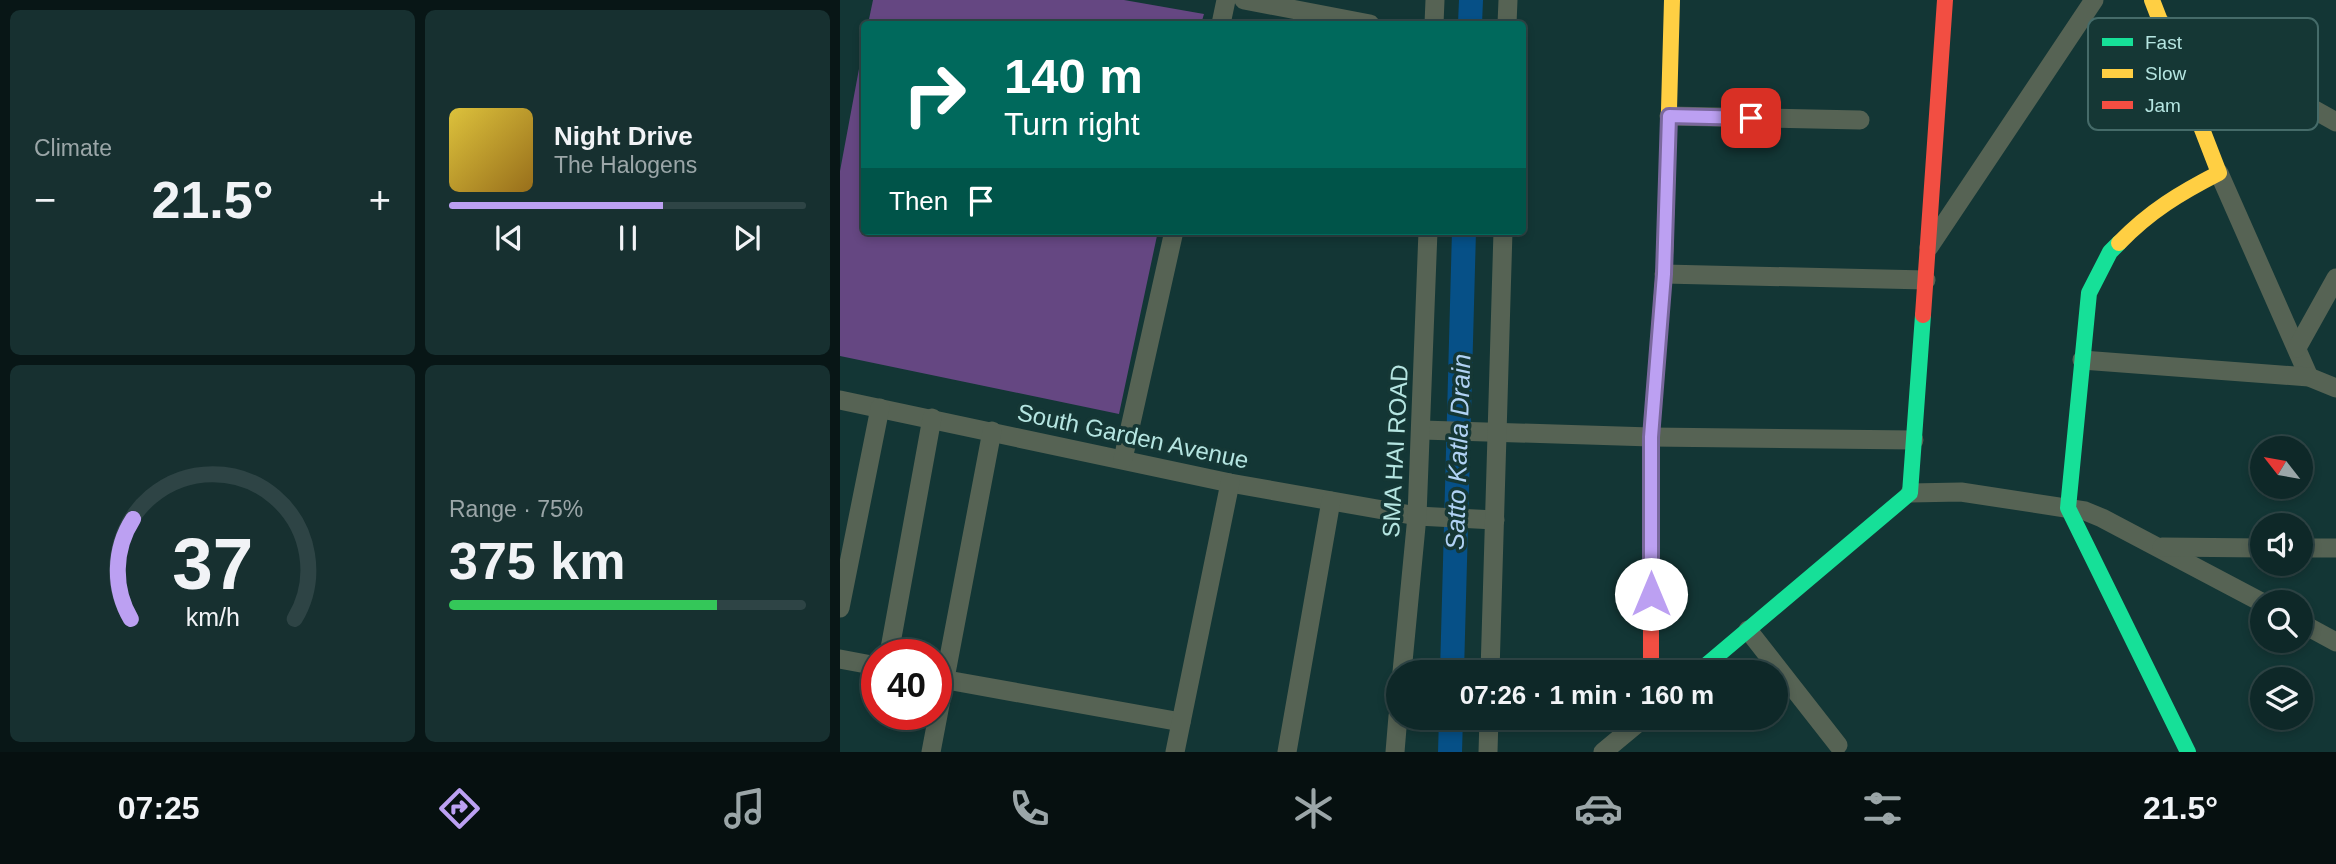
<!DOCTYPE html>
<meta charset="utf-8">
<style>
body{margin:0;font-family:Helvetica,sans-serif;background:#173030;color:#f1f3f6;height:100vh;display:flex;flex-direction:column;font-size:26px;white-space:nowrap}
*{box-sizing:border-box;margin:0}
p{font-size:23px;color:#9ba6a8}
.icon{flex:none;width:38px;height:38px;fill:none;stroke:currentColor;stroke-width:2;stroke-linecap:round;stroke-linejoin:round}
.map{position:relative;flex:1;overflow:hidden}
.details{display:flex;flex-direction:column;gap:10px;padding:10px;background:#081616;width:840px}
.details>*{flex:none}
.top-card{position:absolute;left:21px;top:21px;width:665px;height:214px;border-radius:7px;box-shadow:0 4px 10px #0003,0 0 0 2px #2e4445;background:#00695c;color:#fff;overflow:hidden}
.needle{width:46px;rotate:301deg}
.tools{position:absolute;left:1410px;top:436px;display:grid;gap:14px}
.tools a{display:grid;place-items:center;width:63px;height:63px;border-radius:50%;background:#0e2828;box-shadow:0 4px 10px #0003,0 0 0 2px #2e4445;font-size:35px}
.speed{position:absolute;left:21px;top:639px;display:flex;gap:14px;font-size:35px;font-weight:700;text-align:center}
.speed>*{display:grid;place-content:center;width:91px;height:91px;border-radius:50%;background:#0e2828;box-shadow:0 4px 10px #0003,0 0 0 2px #2e4445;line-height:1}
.speed .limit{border:10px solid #d22;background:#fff;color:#111}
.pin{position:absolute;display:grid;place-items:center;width:60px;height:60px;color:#fff;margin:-30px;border-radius:14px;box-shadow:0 4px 10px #0006}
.me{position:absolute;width:77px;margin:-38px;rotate:0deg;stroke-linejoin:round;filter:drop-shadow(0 0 5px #0008)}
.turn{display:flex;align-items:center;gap:24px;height:147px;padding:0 28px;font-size:32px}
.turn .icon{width:91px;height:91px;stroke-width:2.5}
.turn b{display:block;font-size:49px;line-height:60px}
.then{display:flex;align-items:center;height:66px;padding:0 28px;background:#0003;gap:14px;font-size:26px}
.big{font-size:52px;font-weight:700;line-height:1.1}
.details .card{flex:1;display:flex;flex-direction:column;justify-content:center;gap:10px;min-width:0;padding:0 24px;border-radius:10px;background:#173030}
.details .dial{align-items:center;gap:0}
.dial svg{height:182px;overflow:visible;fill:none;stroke:#2e4445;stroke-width:7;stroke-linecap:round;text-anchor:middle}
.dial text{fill:#f1f3f6;stroke:none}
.song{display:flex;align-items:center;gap:21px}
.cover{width:84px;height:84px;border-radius:10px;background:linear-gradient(135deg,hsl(50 70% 55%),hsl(40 70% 35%))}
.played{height:7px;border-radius:4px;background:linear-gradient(90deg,#bca0f2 60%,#2e4445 60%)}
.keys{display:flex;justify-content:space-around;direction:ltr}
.heat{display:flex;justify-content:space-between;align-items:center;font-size:38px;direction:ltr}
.charge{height:10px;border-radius:5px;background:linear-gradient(90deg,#34c759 75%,#2e4445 0)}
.details .tiles{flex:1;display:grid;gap:10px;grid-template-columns:repeat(2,1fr)}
.trip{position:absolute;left:546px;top:660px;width:402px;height:70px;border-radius:35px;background:#0e2828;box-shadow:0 4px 10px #0003,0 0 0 2px #2e4445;font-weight:700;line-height:70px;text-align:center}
.tab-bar{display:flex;height:112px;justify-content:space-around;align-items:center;background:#061010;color:#9ba6a8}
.tab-bar .icon{width:49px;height:49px}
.tab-bar .active{color:#bca0f2}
.tab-bar b{font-size:32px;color:#f1f3f6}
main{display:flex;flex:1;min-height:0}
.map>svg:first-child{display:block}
.green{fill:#654782}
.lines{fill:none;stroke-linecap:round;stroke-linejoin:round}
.canal{stroke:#065087;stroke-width:24}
.street{stroke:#566354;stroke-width:19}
.fast{stroke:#16e098;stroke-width:16}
.slow{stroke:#ffcf43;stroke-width:16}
.jam{stroke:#f24e42;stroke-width:16}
.route-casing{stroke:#7a689d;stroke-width:18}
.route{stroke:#bca0f2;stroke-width:12}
.labels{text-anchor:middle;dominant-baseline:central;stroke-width:7;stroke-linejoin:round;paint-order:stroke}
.street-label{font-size:24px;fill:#b5e5e1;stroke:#153735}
.water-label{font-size:26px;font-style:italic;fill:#b1d2f4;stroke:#153735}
.key{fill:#153735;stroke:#456b69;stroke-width:2}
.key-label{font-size:19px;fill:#b5e5e1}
</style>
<main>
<section class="details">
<div class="tiles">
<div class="card"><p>Climate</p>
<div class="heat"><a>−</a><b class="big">21.5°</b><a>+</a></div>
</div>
<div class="card">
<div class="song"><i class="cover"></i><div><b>Night Drive</b><p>The Halogens</p></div></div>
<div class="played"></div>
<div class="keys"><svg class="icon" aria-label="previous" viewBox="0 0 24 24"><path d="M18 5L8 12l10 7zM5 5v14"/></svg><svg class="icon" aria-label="pause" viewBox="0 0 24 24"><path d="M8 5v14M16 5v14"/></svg><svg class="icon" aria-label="next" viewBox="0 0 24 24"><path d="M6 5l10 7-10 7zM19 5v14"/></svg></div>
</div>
<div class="card dial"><svg viewBox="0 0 100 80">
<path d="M14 69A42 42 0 1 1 86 69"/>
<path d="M14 69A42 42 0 0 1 15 25" stroke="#bca0f2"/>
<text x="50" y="56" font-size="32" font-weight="700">37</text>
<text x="50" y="72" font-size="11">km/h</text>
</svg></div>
<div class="card"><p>Range · 75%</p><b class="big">375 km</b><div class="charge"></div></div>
</div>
</section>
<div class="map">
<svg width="1496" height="752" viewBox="0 0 1496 752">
<rect width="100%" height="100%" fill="#133635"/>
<!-- green -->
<g class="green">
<path d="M33,0H284L364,14L361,24H28Z"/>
<path d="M24,42V231H318L279,414L0,356V171Z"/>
</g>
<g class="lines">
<!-- canal -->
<g class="canal">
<path d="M630,24L631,0"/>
<path d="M612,672L624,231"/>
<path d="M610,752L611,718"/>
</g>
<!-- street -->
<g class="street">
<path d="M404,0L530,24"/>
<path d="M381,24L386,0"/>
<path d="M594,24L595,0"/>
<path d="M667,24L668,0"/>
<path d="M1322,24L1496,122"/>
<path d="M829,116L1020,120"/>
<path d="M1379,173L1469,377"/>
<path d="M1089,247L1254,0"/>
<path d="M824,274L1086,280"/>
<path d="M1457,348L1496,278"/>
<path d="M1242,360L1469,377L1496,388"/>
<path d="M0,400L390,483L577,516L655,520"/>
<path d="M582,430L811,437L1074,440"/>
<path d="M283,459L334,231"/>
<path d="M1070,493L1121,492L1245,511L1262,518L1423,603"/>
<path d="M1322,547L1423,548"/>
<path d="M1461,548H1496"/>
<path d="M0,608L40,408"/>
<path d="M1461,623L1496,642"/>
<path d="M908,630L998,745"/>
<path d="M49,654L92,418"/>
<path d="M0,659L37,666"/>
<path d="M562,672L577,516L588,231"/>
<path d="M650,672L663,231"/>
<path d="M96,678L341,722"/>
<path d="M91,752L152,431"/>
<path d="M335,752L390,483"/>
<path d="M447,752L491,501"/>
<path d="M555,752L558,716"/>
<path d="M648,752L649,718"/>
<path d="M763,752L804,718"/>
</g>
<!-- fast -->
<g class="fast">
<path d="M1279,243L1270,252L1249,293L1228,508L1348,752"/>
<path d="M858,672L1070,493L1083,315"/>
</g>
<!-- slow -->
<g class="slow">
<path d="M1279,243C1310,211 1340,193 1379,173L1312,0"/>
<path d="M825,255L832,0"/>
</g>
<!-- jam -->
<g class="jam">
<path d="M1083,315L1105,0"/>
<path d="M811,672V437L825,255"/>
</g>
</g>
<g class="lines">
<!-- route casing -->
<g class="route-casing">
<path id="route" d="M811,594V437L824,274L829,116L911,118"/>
</g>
<!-- route -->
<use href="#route" class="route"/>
</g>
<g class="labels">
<!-- street labels -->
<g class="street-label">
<text transform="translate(293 436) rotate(12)">South Garden Avenue</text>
<text transform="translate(555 451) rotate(-87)">SMA HAI ROAD</text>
</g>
<!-- water labels -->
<g class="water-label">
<text transform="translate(618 452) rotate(-88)">Satto Katla Drain</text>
</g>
</g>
<!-- legend -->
<rect x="1248" y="18" width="230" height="112" rx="10" class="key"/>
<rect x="1262" y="38" width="31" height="8" fill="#16e098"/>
<rect x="1262" y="69" width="31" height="9" fill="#ffcf43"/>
<rect x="1262" y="101" width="31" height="8" fill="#f24e42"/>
<g class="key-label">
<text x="1305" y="49">Fast</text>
<text x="1305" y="80">Slow</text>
<text x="1305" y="112">Jam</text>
</g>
</svg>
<div class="tools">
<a><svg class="needle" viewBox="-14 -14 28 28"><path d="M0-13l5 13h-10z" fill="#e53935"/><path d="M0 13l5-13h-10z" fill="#9ba6a8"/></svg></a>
<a><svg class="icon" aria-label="sound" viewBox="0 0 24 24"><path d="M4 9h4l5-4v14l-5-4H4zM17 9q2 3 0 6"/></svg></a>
<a><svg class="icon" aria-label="search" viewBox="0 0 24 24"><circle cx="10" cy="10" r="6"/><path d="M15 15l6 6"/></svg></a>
<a><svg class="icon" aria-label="layers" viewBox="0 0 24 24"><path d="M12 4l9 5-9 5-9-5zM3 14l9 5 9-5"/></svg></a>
</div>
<div class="speed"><div class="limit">40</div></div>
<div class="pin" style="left:911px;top:118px;background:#d93025"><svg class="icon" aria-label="arrive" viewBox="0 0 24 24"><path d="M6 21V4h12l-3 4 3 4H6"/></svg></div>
<svg class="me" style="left:811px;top:594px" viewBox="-20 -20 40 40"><circle r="19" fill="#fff"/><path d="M0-13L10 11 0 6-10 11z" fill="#bca0f2"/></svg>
<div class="trip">07:26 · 1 min · 160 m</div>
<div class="top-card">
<div class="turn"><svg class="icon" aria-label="right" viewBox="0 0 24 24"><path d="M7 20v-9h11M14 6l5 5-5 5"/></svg><div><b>140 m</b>Turn right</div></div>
<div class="then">Then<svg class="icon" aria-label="arrive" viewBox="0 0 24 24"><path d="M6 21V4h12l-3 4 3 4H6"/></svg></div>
</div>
</div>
</main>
<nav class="tab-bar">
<b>07:25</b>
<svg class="icon active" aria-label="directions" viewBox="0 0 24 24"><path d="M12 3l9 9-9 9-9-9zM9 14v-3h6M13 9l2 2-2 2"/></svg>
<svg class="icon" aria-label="music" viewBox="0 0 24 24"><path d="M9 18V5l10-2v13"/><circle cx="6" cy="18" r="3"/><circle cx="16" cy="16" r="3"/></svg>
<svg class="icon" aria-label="phone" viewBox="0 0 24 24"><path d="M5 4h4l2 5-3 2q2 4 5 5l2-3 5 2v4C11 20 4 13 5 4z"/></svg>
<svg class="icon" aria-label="climate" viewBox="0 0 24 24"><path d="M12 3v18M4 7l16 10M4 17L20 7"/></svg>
<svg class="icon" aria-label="car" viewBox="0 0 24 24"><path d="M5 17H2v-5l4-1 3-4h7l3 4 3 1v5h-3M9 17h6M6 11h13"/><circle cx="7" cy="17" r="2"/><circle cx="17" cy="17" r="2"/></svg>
<svg class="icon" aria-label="filters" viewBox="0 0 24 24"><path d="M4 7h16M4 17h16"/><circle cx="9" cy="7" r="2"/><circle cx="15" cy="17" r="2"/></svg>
<b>21.5°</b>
</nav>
